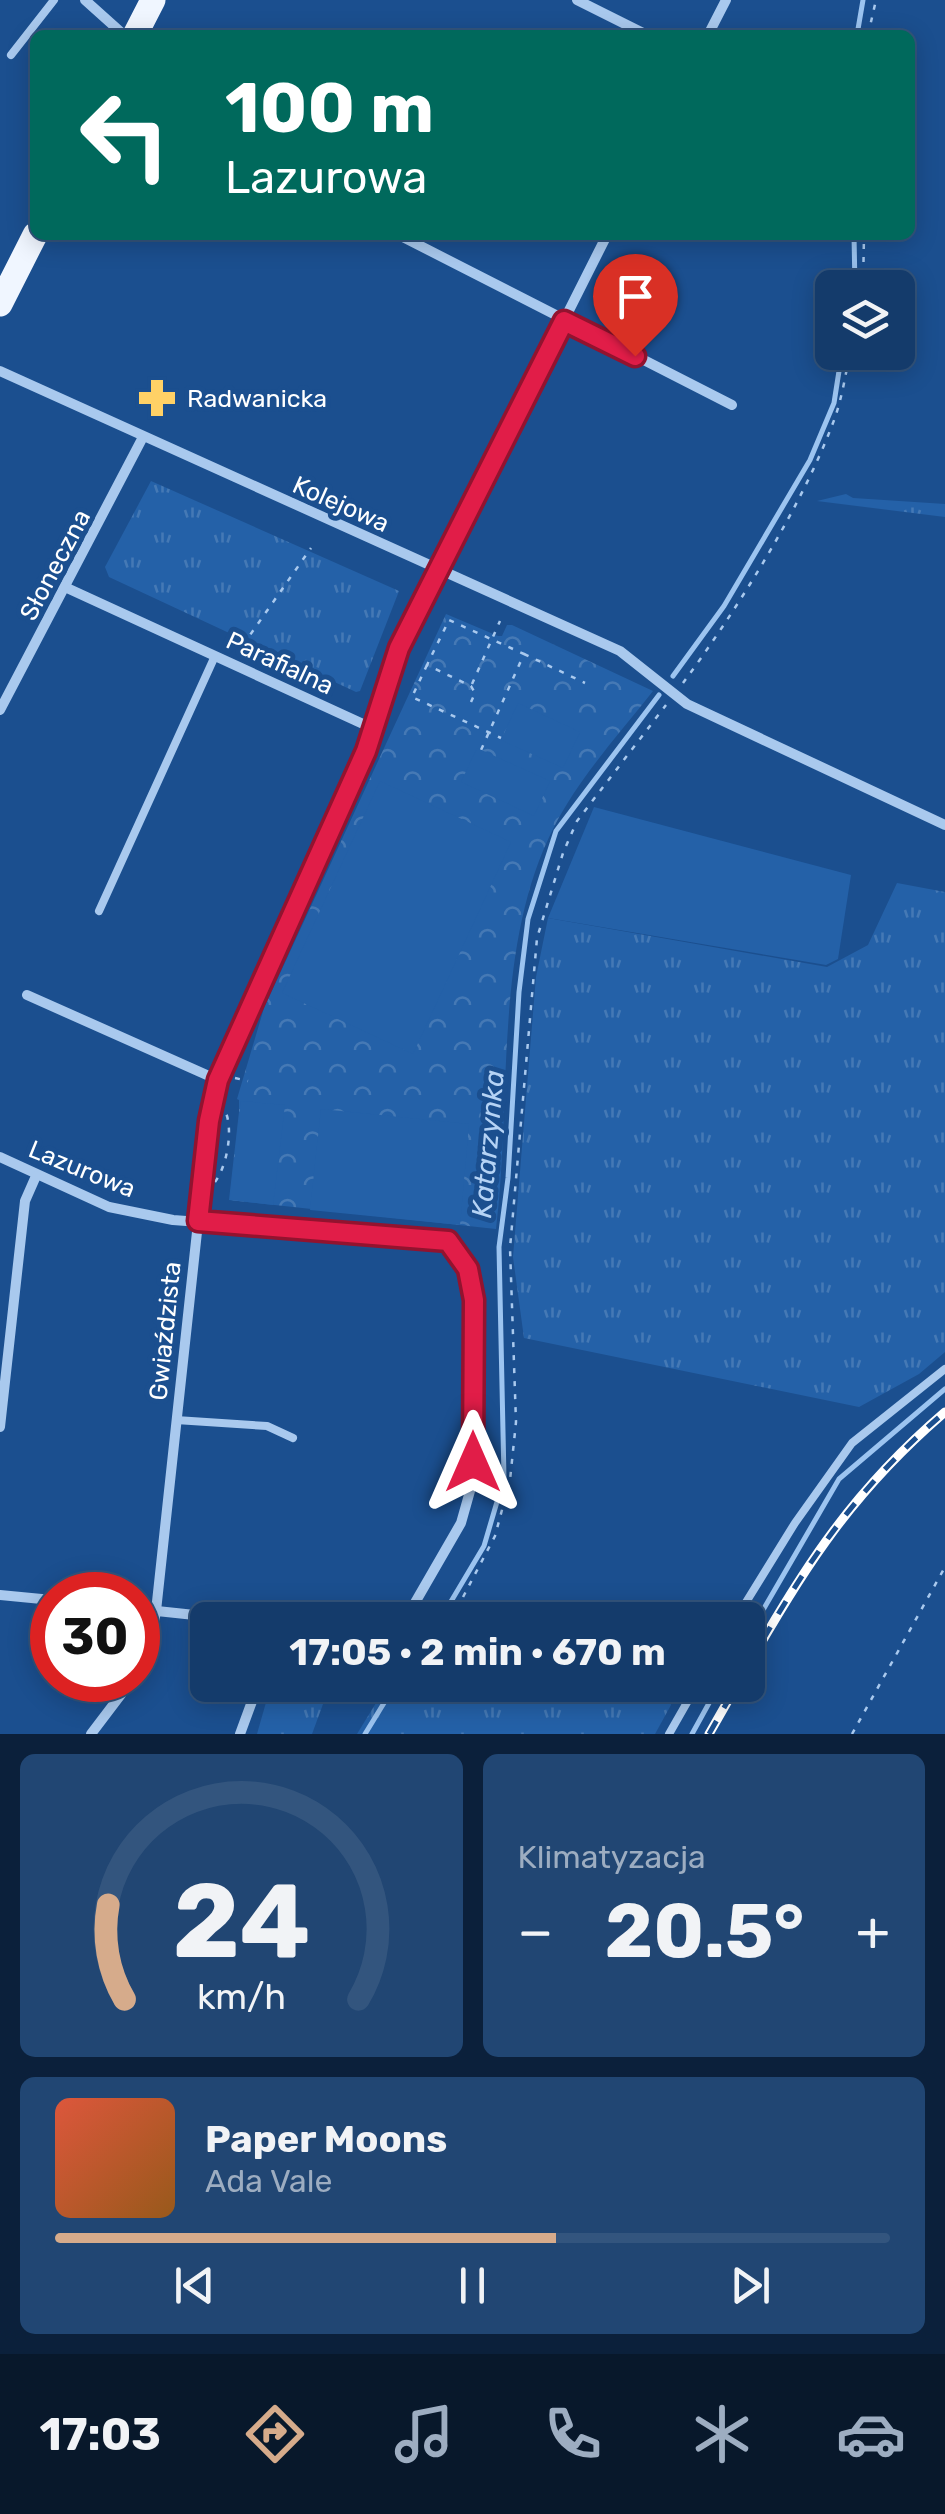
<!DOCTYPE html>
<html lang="pl">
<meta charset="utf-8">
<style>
body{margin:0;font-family:Rubik,sans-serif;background:#214673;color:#f1f3f6;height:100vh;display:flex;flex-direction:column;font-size:38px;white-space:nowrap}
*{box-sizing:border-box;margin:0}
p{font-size:32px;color:#9dadc1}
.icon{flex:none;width:55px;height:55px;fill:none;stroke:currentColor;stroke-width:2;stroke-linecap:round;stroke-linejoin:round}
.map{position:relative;height:1734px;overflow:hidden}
.panel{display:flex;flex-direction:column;gap:20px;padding:20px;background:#0b203b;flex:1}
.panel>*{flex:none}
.hud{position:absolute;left:30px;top:30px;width:885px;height:210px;border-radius:15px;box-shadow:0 5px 25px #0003,0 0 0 2px #33557e;background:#00695c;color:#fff;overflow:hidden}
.tools{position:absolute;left:815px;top:270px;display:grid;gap:20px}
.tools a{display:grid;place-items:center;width:100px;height:100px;border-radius:15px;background:#143b6b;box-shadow:0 5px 25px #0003,0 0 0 2px #33557e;font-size:50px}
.speed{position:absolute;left:30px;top:1572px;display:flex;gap:20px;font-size:50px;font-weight:700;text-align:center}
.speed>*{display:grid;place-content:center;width:130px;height:130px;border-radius:50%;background:#143b6b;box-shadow:0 5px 25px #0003,0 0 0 2px #33557e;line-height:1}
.speed .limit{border:15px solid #d22;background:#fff;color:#111}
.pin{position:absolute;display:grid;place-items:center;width:85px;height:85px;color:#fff;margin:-102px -42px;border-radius:50% 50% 50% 0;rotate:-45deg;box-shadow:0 0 10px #0007}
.pin .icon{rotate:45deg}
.me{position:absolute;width:110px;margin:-55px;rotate:0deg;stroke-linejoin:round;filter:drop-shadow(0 0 8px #0008)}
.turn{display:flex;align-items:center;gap:35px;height:210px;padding:0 30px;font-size:45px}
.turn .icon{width:130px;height:130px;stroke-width:2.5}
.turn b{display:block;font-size:70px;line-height:85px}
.big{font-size:75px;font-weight:700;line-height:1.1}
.panel .card{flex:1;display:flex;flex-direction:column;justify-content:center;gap:15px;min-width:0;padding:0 35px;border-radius:15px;background:#214673}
.panel .dial{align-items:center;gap:0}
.dial svg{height:260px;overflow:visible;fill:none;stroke:#33557e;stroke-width:7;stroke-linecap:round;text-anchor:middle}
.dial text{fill:#f1f3f6;stroke:none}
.song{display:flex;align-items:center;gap:30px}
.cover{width:120px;height:120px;border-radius:15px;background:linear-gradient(135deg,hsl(10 70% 55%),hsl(30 70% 35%))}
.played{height:10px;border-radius:5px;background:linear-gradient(90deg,#d6ab8b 60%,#33557e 60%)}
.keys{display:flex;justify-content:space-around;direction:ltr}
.heat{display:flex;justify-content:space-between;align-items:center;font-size:55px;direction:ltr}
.panel .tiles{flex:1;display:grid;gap:20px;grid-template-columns:1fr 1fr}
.card:last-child{grid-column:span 2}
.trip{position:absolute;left:190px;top:1602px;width:575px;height:100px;border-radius:15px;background:#143b6b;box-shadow:0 5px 25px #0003,0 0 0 2px #33557e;font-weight:700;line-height:100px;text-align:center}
.menu{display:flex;height:160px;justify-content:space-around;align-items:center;background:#08182b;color:#9dadc1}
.menu .icon{width:70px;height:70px}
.menu .current{color:#d6ab8b}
.menu b{font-size:45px;color:#f1f3f6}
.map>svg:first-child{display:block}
.grass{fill:url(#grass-tufts)}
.forest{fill:url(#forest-crowns)}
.pitch{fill:#2461a8}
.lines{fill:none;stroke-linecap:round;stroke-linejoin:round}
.stream{stroke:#9cc4f0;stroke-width:5}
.path{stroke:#a9c9ee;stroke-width:2.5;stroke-dasharray:5 8;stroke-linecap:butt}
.lane{stroke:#a9c9ee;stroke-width:8}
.street{stroke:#a9c9ee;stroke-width:10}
.primary{stroke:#f0f6ff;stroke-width:25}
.rail-casing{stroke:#fff;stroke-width:9}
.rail{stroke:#1b4f8f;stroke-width:5;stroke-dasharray:15;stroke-linecap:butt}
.route-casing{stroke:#92132f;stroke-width:25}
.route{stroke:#e11d48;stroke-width:18}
.labels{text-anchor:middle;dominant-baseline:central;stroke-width:10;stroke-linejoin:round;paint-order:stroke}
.poi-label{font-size:25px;fill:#fff;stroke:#1b4f8f;text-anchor:start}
.street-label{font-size:25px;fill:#fff;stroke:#1b4f8f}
.water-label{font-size:28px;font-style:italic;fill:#b5d3f5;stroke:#1b4f8f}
</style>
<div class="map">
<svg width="945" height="1734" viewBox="0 0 945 1734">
<defs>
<pattern id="grass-tufts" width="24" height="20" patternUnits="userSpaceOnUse" patternTransform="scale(2.5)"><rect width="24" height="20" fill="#2461a8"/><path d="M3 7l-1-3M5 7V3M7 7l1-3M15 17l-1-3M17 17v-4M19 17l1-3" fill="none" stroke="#4579b5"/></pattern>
<pattern id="forest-crowns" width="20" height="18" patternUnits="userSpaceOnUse" patternTransform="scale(2.5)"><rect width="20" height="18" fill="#2461a8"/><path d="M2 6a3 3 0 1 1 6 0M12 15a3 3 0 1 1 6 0" fill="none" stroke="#4579b5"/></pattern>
</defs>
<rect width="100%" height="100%" fill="#1b4f8f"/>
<!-- grass -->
<g class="grass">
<path d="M151,481L399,591L360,691L356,692L109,577L105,567Z"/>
<path d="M846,494L853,498L945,504V517L817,501Z"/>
<path d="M897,883L945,892V1352L919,1374L859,1407L524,1338L513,1257L536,977L548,918L827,967L868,945Z"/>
<path d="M271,1685H330L312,1734H257Z"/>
<path d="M387,1685H666L671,1705L655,1734H357Z"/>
</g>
<!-- forest -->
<path class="forest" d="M446,614L498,636H502L507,625H512L653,691C619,734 579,778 554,827C493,946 512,1099 496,1229L229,1200L239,1112V1100L237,1099L264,1008Z"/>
<!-- pitch -->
<g class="pitch">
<path d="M518,703L580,732L563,768L501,740Z"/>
<path d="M477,748L550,781L534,816L461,782Z"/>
<path d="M380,781L511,842L413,1054L282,993Z"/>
<path d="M594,807L851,875L838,959L826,965L548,918Z"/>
<path d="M241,1101L285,1105L273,1205L230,1200Z"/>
<path d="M321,1109L469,1124L460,1225L310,1210Z"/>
</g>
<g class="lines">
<!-- stream -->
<g class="stream">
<path d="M857,35L863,0"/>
<path d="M854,235L855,288"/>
<path d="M673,676L724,606L810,460L834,403L842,352"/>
<path d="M440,1620L484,1546L504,1478L499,1247L508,1178L519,992L528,919L556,831L659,695"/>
<path d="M748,1636L839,1479L945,1389"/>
<path d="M365,1734L395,1685"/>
<path d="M692,1734L719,1685"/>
</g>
<!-- path -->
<g class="path">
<path d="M868,35L876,0"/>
<path d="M863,288L864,235"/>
<path d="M243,645L311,548"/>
<path d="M524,654L585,683"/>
<path d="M427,665L412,697L501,738"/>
<path d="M683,683C736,611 799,511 831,428C841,404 845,378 850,352"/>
<path d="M472,684L500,621"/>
<path d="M471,702L475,693L471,686L427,665L449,620L524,654L481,750"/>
<path d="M235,1078L248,1081"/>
<path d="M215,1182C227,1166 233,1131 226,1113"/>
<path d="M451,1620L495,1536L510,1480L516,1422L510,1248L537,938L563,853L577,821L666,705"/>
<path d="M852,1734L945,1567"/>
</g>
<!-- lane -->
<g class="lane">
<path d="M11,55L54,0"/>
<path d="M99,911L215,656"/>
<path d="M176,1420L267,1426L293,1438"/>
<path d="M735,1620L795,1523L852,1443L945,1369"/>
<path d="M669,1734L697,1685"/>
</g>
<!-- street -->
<g class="street">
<path d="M85,0L124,35"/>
<path d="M577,0L647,35"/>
<path d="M708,35L726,0"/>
<path d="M399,235L732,405"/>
<path d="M0,371L620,651L687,704L945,825"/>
<path d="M67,588L374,729"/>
<path d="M0,710L143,437"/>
<path d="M27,995L218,1080"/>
<path d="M0,1157L109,1207L173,1220L448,1241L468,1269L473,1300L472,1484L461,1523L405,1620"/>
<path d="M0,1427L25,1201L36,1176"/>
<path d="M0,1595L52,1600"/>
<path d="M138,1609L242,1620"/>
<path d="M138,1672L149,1653L156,1611L209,1121L218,1080L365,751L399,648L607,235"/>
<path d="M91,1734L132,1680"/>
<path d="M240,1734L258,1685"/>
</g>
<!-- primary -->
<g class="primary">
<path d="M135,35L153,0"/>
<path d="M0,304L35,235"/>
</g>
<!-- rail casing -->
<g class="rail-casing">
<g id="rail">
<path d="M748,1666C805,1565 855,1489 945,1412"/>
<path d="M709,1734L737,1685"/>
</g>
</g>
<!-- rail -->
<use href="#rail" class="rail"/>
</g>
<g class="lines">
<!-- route casing -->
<g class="route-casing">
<path id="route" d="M473,1462L474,1300L468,1269L448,1241L198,1221L209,1121L218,1080L366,751L399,648L564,321L635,356"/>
</g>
<!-- route -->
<use href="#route" class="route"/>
</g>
<!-- icons -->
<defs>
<g id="pharmacy-bare" transform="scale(3)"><path d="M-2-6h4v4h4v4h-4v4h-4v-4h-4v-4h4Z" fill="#ffd166" stroke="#1b4f8f" stroke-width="2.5" paint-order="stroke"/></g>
</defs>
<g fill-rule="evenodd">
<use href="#pharmacy-bare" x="157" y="398"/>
</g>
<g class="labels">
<!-- poi labels -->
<g class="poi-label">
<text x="187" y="398">Radwanicka</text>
</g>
<!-- street labels -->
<g class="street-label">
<text transform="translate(341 504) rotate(24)">Kolejowa</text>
<text transform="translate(55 565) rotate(-62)">Słoneczna</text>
<text transform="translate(280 663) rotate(25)">Parafialna</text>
<text transform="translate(82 1169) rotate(22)">Lazurowa</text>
<text transform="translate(165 1331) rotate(-84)">Gwiaździsta</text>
</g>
<!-- water labels -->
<g class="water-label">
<text transform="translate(488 1144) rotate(-85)">Katarzynka</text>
</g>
</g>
</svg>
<div class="tools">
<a><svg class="icon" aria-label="layers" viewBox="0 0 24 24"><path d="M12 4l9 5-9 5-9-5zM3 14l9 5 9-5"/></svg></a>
</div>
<div class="speed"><div class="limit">30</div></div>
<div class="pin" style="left:635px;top:356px;background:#d93025"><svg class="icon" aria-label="arrive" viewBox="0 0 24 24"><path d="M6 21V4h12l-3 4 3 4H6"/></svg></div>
<svg class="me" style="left:473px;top:1462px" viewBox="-20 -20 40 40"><path d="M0-17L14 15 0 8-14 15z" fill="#e11d48" stroke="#fff" stroke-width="4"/></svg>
<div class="trip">17:05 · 2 min · 670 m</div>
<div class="hud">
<div class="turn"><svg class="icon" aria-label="left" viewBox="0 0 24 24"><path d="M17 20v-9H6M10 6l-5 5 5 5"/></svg><div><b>100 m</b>Lazurowa</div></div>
</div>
</div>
<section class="panel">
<div class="tiles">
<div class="card dial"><svg viewBox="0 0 100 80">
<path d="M14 69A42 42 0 1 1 86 69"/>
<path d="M14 69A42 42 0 0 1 9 40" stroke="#d6ab8b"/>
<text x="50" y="56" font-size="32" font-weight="700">24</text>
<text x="50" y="72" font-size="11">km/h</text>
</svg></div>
<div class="card"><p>Klimatyzacja</p>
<div class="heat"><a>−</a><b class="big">20.5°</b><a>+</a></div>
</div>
<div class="card">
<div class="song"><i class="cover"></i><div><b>Paper Moons</b><p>Ada Vale</p></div></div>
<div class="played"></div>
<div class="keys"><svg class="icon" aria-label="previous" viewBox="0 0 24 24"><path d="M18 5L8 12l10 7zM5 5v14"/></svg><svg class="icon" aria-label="pause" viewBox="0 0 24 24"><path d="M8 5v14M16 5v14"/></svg><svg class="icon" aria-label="next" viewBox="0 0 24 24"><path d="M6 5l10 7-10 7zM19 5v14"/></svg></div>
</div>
</div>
</section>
<nav class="menu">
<b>17:03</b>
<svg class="icon current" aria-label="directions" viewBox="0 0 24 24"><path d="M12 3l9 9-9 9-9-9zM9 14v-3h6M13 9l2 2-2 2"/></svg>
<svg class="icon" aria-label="music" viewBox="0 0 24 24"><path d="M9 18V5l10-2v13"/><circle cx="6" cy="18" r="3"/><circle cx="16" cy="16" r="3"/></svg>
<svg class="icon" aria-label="phone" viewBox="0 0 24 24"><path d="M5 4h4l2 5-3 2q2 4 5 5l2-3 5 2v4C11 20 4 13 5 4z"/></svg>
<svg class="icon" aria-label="climate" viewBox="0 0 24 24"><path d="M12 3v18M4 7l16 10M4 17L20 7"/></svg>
<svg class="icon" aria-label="car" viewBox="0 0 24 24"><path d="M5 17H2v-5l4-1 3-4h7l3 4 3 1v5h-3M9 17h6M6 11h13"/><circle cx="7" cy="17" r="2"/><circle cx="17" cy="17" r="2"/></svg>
</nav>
